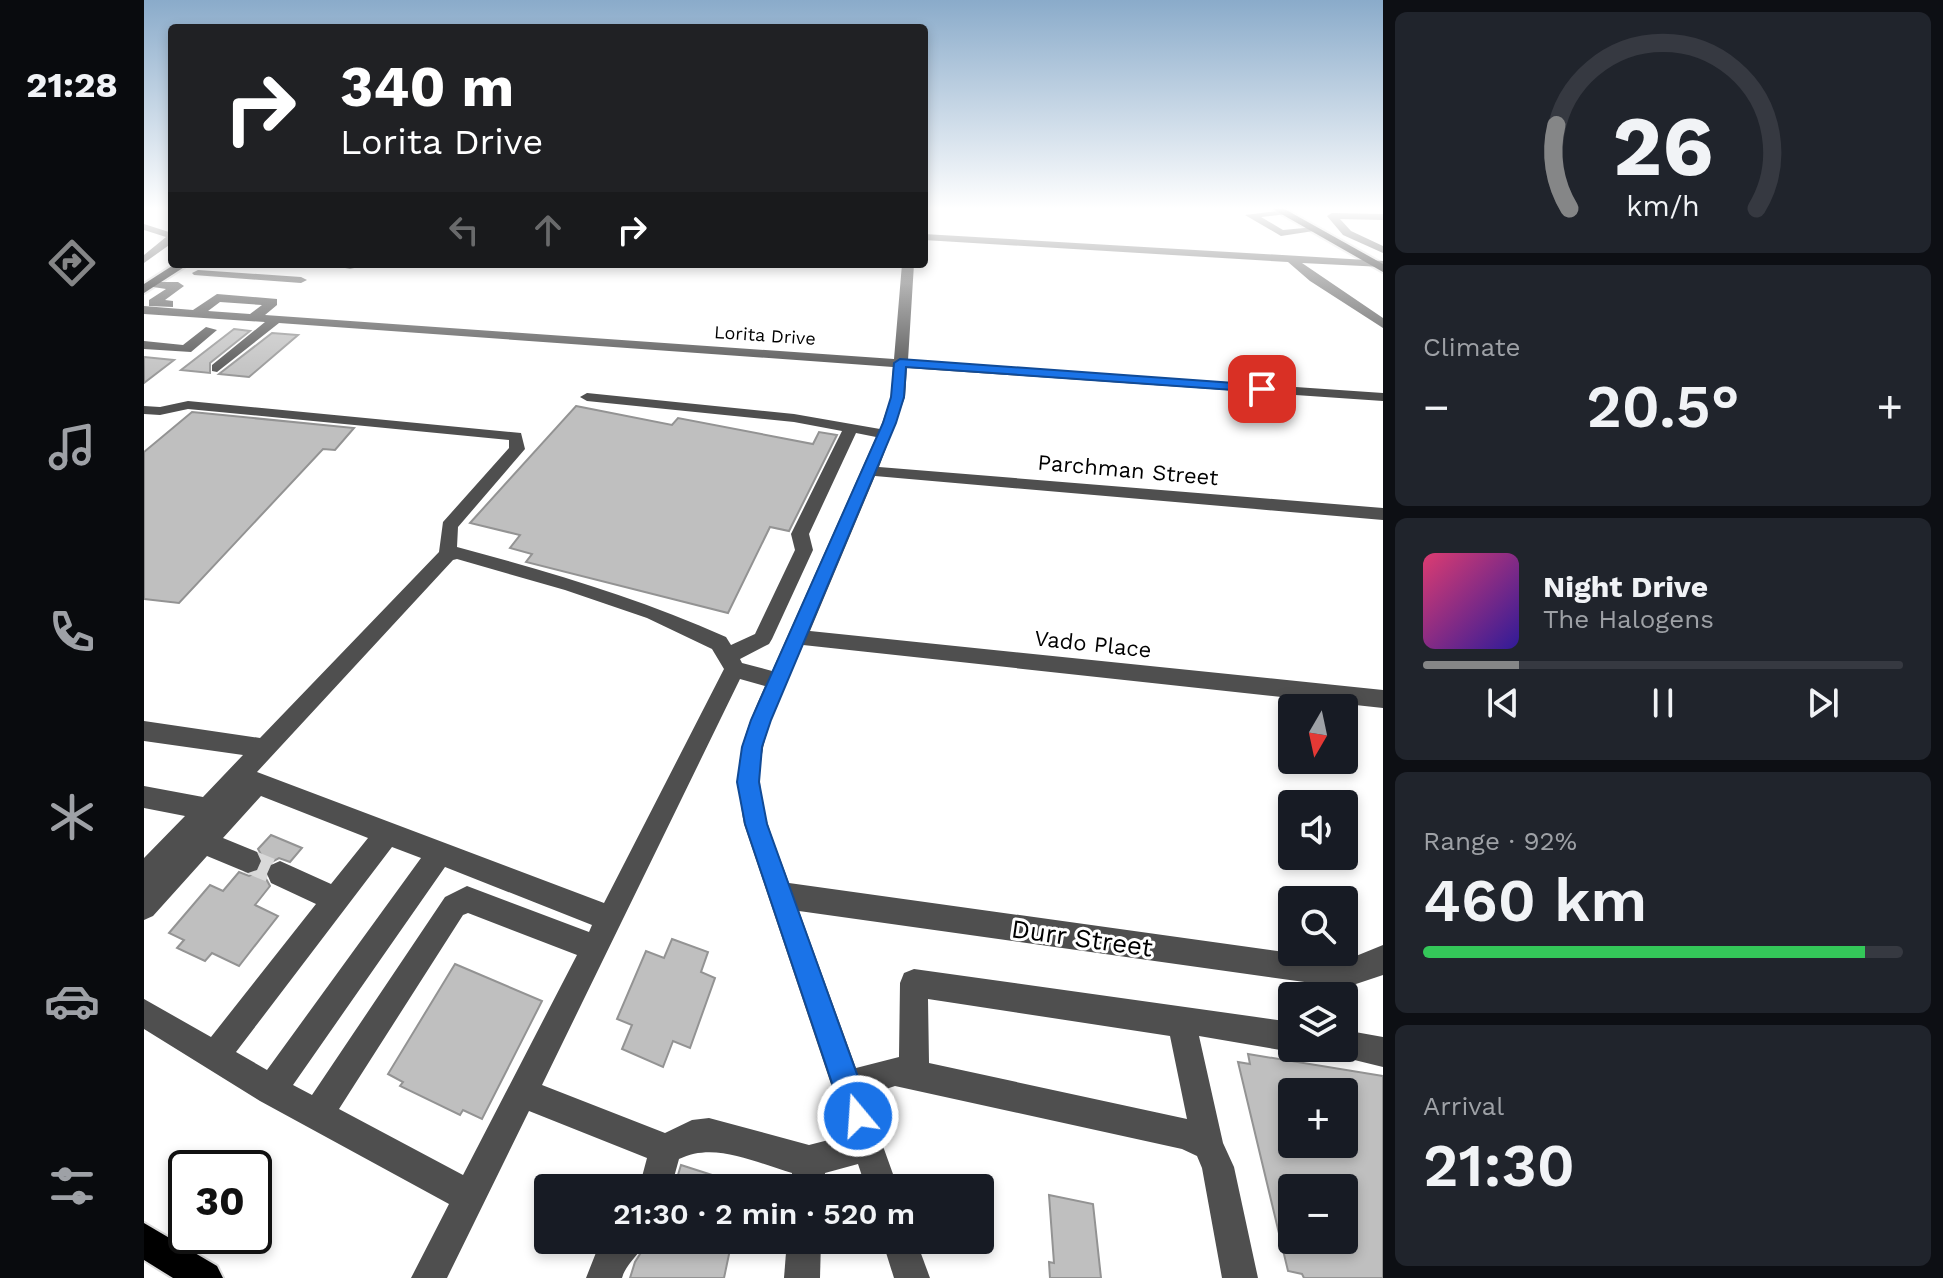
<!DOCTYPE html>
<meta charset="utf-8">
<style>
body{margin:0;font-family:"Work Sans",sans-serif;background:#20242c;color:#f1f3f6;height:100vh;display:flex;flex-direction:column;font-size:30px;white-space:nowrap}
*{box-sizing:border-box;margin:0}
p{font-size:26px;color:#9ea1a6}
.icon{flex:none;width:44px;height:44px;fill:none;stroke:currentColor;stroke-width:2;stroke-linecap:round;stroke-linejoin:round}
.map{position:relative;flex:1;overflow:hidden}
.details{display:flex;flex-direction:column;gap:12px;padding:12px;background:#0d0f14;width:560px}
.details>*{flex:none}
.hud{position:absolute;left:24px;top:24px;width:760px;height:244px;border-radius:8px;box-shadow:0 4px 12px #0003;background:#202124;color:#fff;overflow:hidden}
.needle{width:52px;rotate:189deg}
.tools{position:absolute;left:1134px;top:694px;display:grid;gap:16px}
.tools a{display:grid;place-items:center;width:80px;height:80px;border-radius:8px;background:#171b24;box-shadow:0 4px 12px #0003;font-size:40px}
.speed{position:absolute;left:24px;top:1150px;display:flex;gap:16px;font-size:40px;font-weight:700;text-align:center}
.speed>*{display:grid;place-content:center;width:104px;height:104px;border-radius:50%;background:#171b24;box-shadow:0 4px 12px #0003;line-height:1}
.speed .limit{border:4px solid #111;border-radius:12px;background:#fff;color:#111}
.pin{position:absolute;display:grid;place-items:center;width:68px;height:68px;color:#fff;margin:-34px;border-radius:16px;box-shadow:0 4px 12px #0006}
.me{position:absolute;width:88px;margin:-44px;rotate:342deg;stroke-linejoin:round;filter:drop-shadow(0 0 6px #0008)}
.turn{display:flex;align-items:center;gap:28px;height:168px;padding:0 40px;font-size:36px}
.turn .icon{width:104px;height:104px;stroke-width:2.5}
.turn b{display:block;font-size:56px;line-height:68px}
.lanes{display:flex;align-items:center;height:76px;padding:0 40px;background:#0003;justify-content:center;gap:40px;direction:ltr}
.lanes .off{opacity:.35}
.big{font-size:60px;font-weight:600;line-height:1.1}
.details .card{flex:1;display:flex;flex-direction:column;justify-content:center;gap:12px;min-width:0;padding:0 28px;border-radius:12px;background:#20242c}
.details .dial{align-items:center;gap:0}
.dial svg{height:208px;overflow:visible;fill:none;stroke:#363941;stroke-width:7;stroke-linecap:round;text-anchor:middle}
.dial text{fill:#f1f3f6;stroke:none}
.song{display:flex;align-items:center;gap:24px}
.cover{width:96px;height:96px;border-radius:12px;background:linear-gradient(135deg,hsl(340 70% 55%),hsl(250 70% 35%))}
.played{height:8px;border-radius:4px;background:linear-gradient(90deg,#858687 20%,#363941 20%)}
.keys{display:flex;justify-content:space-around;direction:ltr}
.heat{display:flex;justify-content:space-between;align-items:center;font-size:44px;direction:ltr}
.charge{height:12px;border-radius:6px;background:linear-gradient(90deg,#34c759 92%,#363941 0)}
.trip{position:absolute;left:390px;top:1174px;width:460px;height:80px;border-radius:8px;background:#171b24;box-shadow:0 4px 12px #0003;font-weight:600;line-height:80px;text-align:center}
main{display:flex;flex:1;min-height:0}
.menu{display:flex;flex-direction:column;width:144px;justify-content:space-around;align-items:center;background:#090b0e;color:#9ea1a6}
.menu .icon{width:56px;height:56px}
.menu .on{color:#858687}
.menu b{font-size:36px;color:#f1f3f6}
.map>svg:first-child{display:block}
.building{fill:#bfbfbf;stroke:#939393;stroke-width:2;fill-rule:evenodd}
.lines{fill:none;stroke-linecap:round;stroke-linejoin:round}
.minor-tunnel{stroke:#d9d9d9;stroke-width:24;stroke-dasharray:24 12;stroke-linecap:butt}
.major-casing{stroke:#dbdbdb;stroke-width:4}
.minor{fill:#4f4f4f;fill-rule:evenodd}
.major{fill:#000;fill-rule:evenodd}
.route{fill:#1a73e8;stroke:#114b97;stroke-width:2}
.labels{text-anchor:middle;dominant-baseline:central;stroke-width:6;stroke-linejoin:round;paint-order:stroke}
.far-street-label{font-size:18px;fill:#000;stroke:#fff}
.street-label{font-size:22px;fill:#000;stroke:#fff}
.near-street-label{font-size:26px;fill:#000;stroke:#fff}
</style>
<main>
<nav class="menu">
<b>21:28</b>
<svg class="icon on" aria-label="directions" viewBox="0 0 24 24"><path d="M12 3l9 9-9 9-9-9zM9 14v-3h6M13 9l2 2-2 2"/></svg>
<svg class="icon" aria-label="music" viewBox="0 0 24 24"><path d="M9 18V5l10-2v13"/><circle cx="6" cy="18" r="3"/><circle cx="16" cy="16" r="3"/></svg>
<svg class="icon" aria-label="phone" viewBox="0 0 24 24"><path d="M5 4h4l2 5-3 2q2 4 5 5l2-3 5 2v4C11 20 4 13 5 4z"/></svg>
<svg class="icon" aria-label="climate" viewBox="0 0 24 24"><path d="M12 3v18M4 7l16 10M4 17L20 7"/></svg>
<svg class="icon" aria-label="car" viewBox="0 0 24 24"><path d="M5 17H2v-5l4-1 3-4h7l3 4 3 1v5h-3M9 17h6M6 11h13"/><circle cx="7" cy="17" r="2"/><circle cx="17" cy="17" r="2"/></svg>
<svg class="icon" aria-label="filters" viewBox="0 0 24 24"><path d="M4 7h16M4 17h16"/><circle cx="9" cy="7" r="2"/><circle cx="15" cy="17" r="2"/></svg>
</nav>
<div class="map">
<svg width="1239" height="1278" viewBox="0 0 1239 1278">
<rect width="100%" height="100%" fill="#fff"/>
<!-- building -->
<g class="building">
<path d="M90,329L106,331L66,363V373L37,370Z"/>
<path d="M128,333L154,335L105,377L75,374Z"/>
<path d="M0,357L30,360L0,383Z"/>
<path d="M432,406L528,425L534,418L669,444L675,432L693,435L645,531L626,527L584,613L382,562L388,554L366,548L376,535L326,523Z"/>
<path d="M48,412L210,428L191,450L179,449L35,603L0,599V452Z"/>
<path d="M127,835L158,848L146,862L135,858L124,864L120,875L126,886L111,905L134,916L95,966L68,953L61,961L33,948L40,940L25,933L66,885L79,891L95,872L105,876L116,871L120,860L114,849Z"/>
<path d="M528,939L564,952L557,972L571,978L546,1048L529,1041L519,1067L478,1049L488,1025L473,1019L502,951L520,958Z"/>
<path d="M311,964L398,1001L338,1119L319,1110L316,1115L256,1086L259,1082L244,1074Z"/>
<path d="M1104,1054L1239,1076V1278H1160L1158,1274L1144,1271L1094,1062L1106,1064ZM1148,1092H1200V1144H1148ZM1148,1188H1200V1240H1148Z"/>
<path d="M537,1165L599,1185L598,1188H530Z"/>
<path d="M905,1195L949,1204L957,1278H906L905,1262L910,1263Z"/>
<path d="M505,1240H588L580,1278H486L491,1262Z"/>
</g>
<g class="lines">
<!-- minor-tunnel -->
<path class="minor-tunnel" d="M104,861L136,874"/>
<!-- major casing -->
<g class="major-casing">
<g id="major">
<path d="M1125,207H1137L1239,264V272Z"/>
<path d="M31,264H45L0,293V284Z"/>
<path d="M0,1223L73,1266L79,1278H29L0,1260Z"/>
</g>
</g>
<!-- minor -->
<g class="minor">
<path d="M1143,210V214L1117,217L1139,230L1171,227L1176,230L1137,236L1101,215Z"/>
<path d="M1188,213L1239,214V220L1196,219L1207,231L1239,246V253L1199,235L1183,216Z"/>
<path d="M0,224L28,233V243L0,263V255L22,237L0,230Z"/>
<path d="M780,234L1239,261V267L1158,263L1239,318V328L1166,281L1144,262L780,240Z"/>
<path d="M182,264H227L206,269Z"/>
<path d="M758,264H770L764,360L1239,393V401L763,368L761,397L735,467L1239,508V520L731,476L666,631L1239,690V708L659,645C642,688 614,734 616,782C617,816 634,851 645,883L1162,955L1212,956L1239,945V975L1212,984L1182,985L655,911L712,1068L755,1057L756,983L760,973L770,969L1148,1022V1048H1157L1148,1052L1055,1036L1079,1143L1090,1167L1114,1278H1078L1058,1168L1053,1156L1038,1149L751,1086L721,1096L754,1188H722L714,1164L681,1173L680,1188H648V1173C612,1163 571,1141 535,1159L527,1188H495L503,1158L385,1111L303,1278H267L305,1204L116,1101L0,1029V999L67,1037L172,904L127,883L123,874L127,865L136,861L187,884L224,838L117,796L79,838L113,852L117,861L113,870L104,873L63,856L9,916L0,920V858L41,816L0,808V786L59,797L99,755L0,741V721L116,738L295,552L299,522L365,448V440L44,409L16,415L0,414V406L16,407L44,401L377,433L381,449L314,527L313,547C406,572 495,598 582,637L587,645L611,634L651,550L647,534L698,431L650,422L443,401L436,397L443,393L650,414L736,429L747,397L749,367L135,323L73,372L68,371V365L121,322L0,314V306L49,310L73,294L133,299V305L121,315L750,359ZM76,302L118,305L106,314L64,311ZM712,433L732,437L628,671L598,663L596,659L625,644L628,639L669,550L665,534ZM313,559L421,590L503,618L568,649L580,669L460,903L113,772L309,560ZM596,679L621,686C596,743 589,762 600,824L704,1135L665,1145L565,1118L548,1120L521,1133L398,1085ZM248,847L277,858L123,1070L92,1052ZM301,867L448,925L445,932L323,886L301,897L168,1095L149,1085ZM324,913L433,955L319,1175L195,1109L319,915ZM784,999L1026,1036L1043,1119L785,1063Z"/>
<path d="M54,270L157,277L163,280L157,283L50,275L48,273Z"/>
<path d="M3,282H34L40,286L21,300L29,301V307L5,306V300L22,289L3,286Z"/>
<path d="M62,327L73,330L47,352L0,349V341L39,345Z"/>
<path d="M1200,1030L1239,1037V1067L1190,1055L1186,1048H1200Z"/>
<path d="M460,1240H502C496,1255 482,1263 478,1278H442L455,1245Z"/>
<path d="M643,1240H677L676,1278H640Z"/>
<path d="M738,1240H772L786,1278H750Z"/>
</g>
<!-- major -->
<use href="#major" class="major"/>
</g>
<!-- sky -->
<linearGradient id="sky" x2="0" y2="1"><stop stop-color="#8aabca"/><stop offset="0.54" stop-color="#fff"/><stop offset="1" stop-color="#fff" stop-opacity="0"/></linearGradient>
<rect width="1239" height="386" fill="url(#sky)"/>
<!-- route -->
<path class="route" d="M756,359L1118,385L1125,389L1118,392L762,367L760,397L752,423L627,720L618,747L615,782L623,824L728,1116L724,1126L714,1130L704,1126L699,1116L601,824L593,782L598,747L607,720L739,423L747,397L750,363Z"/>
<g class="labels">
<!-- far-street labels -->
<g class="far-street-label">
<text transform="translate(621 335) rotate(4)">Lorita Drive</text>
</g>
<!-- street labels -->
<g class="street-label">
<text transform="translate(984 470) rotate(5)">Parchman Street</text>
<text transform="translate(949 644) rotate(6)">Vado Place</text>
</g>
<!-- near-street labels -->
<g class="near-street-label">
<text transform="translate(938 938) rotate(8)">Durr Street</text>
</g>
</g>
</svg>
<div class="tools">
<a><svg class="needle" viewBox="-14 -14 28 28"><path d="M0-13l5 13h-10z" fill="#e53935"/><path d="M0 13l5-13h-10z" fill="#9ea1a6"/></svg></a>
<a><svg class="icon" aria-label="sound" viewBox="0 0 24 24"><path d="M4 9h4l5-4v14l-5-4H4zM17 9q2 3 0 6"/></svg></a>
<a><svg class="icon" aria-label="search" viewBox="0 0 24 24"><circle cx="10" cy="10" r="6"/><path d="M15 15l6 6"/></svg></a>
<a><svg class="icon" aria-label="layers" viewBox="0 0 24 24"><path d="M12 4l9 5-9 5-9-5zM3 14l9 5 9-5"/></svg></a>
<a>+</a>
<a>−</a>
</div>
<div class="speed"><div class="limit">30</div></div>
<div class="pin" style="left:1118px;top:389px;background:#d93025"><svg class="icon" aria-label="arrive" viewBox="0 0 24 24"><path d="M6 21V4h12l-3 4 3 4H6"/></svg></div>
<svg class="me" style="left:714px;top:1116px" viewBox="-20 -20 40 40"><circle r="17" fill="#1a73e8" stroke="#fff" stroke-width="3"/><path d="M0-11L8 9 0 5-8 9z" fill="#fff"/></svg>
<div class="trip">21:30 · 2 min · 520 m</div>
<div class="hud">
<div class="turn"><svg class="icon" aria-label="right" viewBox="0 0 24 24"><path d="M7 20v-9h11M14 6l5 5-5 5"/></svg><div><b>340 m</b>Lorita Drive</div></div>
<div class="lanes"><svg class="icon off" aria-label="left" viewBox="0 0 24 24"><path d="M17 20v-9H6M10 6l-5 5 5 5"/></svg><svg class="icon off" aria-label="ahead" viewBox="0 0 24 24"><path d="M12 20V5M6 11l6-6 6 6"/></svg><svg class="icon" aria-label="right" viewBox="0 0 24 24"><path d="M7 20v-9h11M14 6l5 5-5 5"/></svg></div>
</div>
</div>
<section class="details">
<div class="card dial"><svg viewBox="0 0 100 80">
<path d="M14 69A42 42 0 1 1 86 69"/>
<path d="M14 69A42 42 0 0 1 9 37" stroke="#858687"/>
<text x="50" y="56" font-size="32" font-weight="700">26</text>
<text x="50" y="72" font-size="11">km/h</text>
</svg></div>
<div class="card"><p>Climate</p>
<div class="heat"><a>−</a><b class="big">20.5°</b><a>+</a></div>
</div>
<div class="card">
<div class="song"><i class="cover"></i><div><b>Night Drive</b><p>The Halogens</p></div></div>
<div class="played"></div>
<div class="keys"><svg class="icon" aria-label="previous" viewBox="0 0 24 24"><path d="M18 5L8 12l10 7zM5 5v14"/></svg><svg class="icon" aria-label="pause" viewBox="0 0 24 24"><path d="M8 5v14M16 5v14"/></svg><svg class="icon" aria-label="next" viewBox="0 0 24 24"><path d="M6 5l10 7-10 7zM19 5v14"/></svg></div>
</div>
<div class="card"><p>Range · 92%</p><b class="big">460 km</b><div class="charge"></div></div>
<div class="card"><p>Arrival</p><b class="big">21:30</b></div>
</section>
</main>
